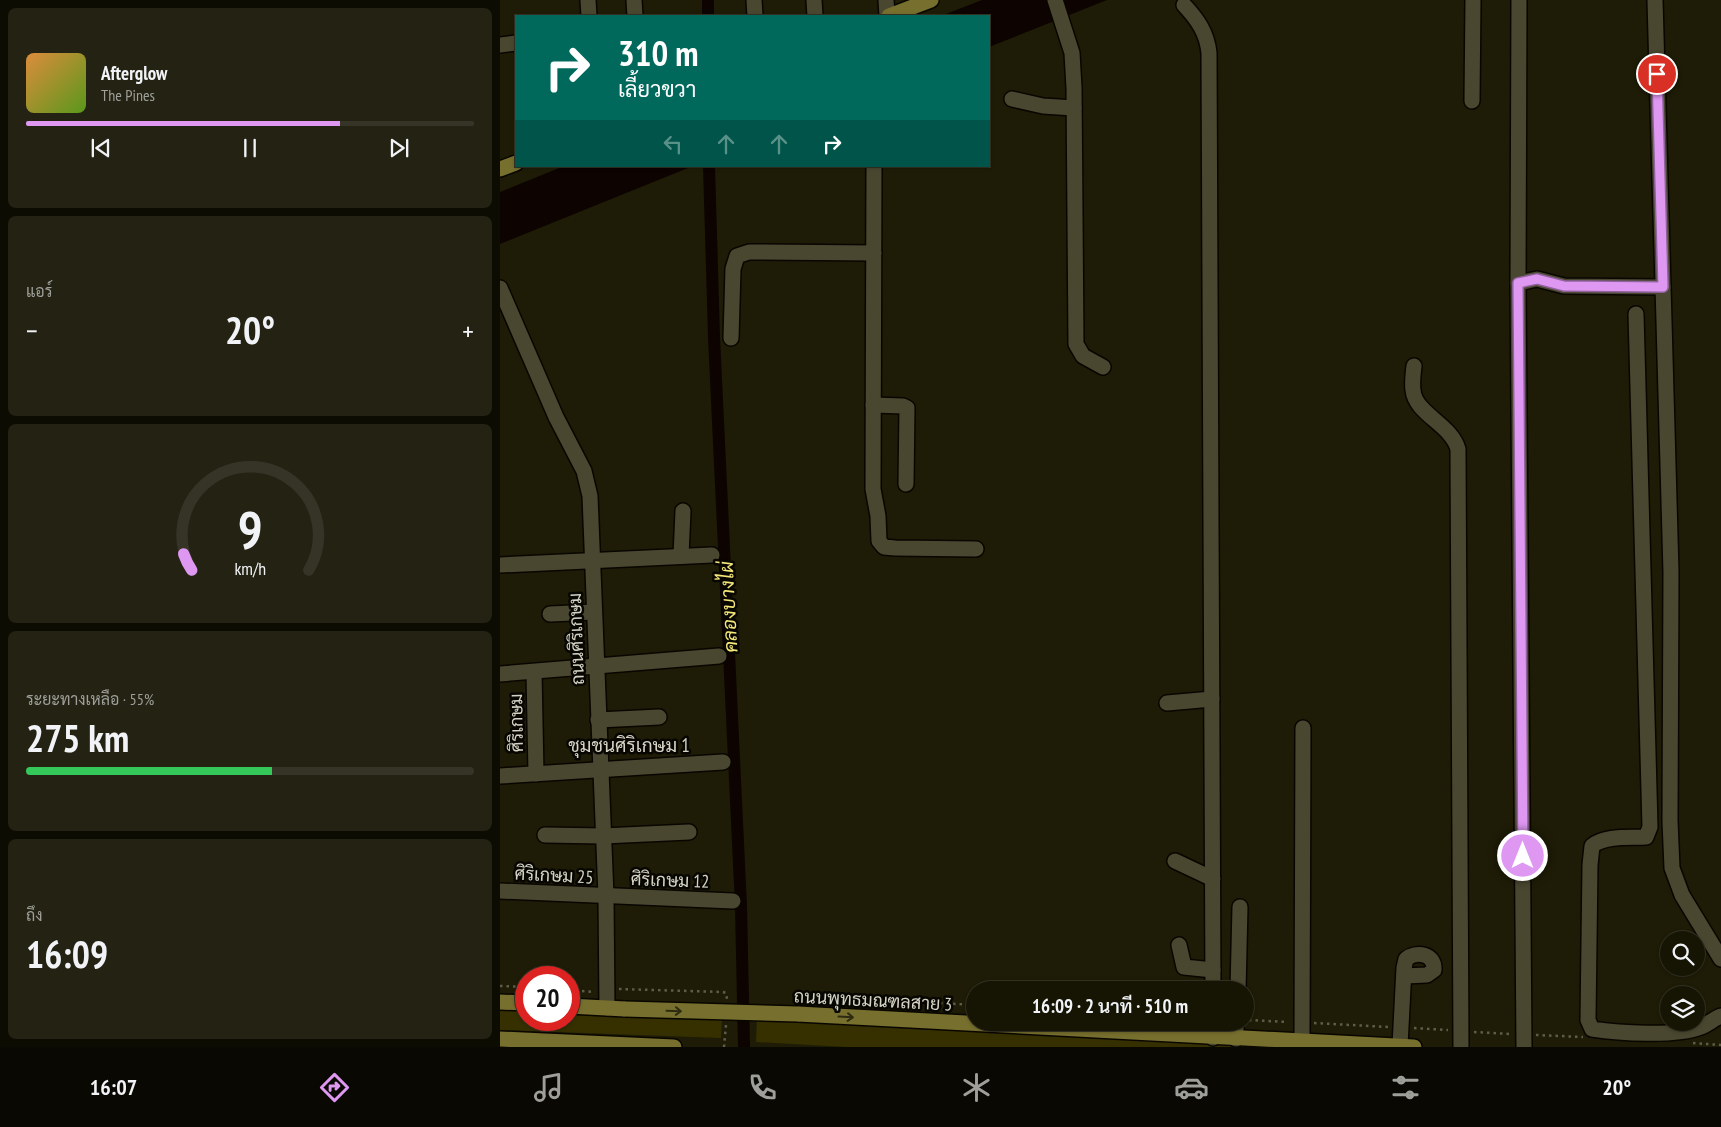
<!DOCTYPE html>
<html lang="th">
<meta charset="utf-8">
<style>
body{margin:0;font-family:"PT Sans Narrow",Sarabun,sans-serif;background:#232213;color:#f1f3f6;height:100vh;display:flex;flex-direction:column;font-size:19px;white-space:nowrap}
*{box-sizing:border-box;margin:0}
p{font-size:16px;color:#9e9f9a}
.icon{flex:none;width:28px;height:28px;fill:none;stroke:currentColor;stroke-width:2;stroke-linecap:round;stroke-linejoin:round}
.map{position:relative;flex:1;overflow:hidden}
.details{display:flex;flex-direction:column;gap:8px;padding:8px;background:#0c0c02;width:500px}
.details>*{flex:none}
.hud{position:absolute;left:15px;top:15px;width:475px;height:152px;border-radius:0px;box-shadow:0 1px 4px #0004,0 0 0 1px #353426;background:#00695c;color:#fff;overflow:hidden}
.controls{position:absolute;left:1160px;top:931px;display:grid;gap:10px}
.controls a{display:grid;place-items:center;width:45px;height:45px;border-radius:50%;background:#161504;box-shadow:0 1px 4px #0004,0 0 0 1px #353426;font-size:25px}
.speed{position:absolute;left:15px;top:966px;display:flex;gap:10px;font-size:25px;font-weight:700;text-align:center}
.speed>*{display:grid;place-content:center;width:65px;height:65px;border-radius:50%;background:#161504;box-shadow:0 1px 4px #0004,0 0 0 1px #353426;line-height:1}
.speed .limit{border:8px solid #d22;background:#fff;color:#111}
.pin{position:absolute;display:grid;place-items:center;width:42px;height:42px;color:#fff;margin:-21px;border:2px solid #fff;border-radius:50%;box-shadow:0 1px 5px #0007}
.me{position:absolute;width:55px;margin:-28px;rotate:0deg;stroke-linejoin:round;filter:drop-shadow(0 0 4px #0008)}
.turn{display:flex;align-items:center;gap:18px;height:105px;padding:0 20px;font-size:22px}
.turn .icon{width:65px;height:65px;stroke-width:2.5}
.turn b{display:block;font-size:35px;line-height:42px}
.lanes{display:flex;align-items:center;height:48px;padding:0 20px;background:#0003;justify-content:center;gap:25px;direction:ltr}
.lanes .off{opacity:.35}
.big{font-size:38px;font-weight:600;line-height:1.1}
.details .widget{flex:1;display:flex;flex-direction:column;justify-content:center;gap:8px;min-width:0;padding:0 18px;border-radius:8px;background:#232213}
.details .dial{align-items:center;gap:0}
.dial svg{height:130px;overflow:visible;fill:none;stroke:#353426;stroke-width:7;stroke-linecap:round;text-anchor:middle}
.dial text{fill:#f1f3f6;stroke:none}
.song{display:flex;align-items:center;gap:15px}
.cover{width:60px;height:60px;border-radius:8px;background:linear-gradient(135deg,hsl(30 70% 55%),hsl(90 70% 35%))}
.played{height:5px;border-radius:2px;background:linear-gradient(90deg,#de98f2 70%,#353426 70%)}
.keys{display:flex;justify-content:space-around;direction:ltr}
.heat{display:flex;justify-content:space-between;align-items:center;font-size:28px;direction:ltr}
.charge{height:8px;border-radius:4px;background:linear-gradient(90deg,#34c759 55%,#353426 0)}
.trip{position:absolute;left:466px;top:981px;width:288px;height:50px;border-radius:25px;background:#161504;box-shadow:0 1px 4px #0004,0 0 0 1px #353426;font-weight:600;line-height:50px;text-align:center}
.dock{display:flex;height:80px;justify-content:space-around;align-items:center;background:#090802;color:#9e9f9a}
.dock .icon{width:35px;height:35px}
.dock .on{color:#de98f2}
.dock b{font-size:22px;color:#f1f3f6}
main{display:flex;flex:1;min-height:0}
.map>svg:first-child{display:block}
.green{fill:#363000}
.water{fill:#0d0300}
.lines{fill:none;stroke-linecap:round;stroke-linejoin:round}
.canal{stroke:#0d0300;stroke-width:12}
.minor-casing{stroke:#090600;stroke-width:18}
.major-casing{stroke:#090600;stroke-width:18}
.path{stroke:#5f5d4a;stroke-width:2.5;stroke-dasharray:2.5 4;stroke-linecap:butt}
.minor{stroke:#4a4730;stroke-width:15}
.major{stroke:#776f2e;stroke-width:15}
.major-bridge-casing{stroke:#090600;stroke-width:18;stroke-linecap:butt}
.major-bridge{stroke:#776f2e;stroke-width:15}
.oneway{stroke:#2e2b11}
.route-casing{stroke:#90639d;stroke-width:12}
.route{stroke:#de98f2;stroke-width:9}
.labels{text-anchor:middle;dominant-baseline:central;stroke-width:5;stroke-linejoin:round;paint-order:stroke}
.street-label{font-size:18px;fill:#d4d3c5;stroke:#070601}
.water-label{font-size:19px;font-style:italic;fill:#f5e878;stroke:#070601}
.neighbourhood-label{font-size:19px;fill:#d4d3c5;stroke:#070601}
</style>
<main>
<section class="details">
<div class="widget">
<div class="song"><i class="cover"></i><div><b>Afterglow</b><p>The Pines</p></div></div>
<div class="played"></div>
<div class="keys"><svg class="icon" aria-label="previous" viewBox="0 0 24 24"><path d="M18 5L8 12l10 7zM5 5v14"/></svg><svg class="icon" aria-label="pause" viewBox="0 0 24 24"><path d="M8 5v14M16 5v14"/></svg><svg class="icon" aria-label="next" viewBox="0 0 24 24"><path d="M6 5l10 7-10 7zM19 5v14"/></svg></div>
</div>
<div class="widget"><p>แอร์</p>
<div class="heat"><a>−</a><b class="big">20°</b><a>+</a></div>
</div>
<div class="widget dial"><svg viewBox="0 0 100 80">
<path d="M14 69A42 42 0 1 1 86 69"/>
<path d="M14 69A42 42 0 0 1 9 59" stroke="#de98f2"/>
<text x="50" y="56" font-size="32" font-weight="700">9</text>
<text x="50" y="72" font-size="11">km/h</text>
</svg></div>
<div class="widget"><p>ระยะทางเหลือ · 55%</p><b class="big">275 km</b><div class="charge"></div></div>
<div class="widget"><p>ถึง</p><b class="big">16:09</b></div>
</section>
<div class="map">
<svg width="1221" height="1047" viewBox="0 0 1221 1047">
<rect width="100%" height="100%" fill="#1e1c06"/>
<!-- green -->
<g class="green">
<path d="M0,1010L26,1011V1020H69V1012L222,1019L221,1038L0,1030Z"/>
<path d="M257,1018L790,1047H346L256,1042Z"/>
</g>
<!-- water -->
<g class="water">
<path d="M482,0H607L489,47V16H441Z"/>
<path d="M64,166H193L0,244V192Z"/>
</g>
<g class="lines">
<!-- canal -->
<g class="canal">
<path d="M208,0V16"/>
<path d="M209,166L214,337L241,906L244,1047"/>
</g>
<!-- minor casing -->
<g class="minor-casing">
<g id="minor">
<path d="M88,0L89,16"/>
<path d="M134,0L135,16"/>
<path d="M254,0L255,16"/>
<path d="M314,0L315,16"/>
<path d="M386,0L387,16"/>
<path d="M555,0L572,53L574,88L576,344L583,356L603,367"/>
<path d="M1019,0L1018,283L1024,1047"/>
<path d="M1155,0L1171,572L1170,821L1172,868L1182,895L1221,959"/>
<path d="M684,5C698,20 707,33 709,53L713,990"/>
<path d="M0,45L16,43"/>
<path d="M512,99L543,106L574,108"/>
<path d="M972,101L973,0"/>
<path d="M374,166L373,489L378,516L379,541L384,547L395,548L476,549"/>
<path d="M1018,283L1037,279L1064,286L1163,287"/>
<path d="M0,288L56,417L84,471L90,496L106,896L107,1008"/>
<path d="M1136,314L1150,827L1146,837C1130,838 1105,835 1092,846L1090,865L1088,1020L1092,1029C1118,1033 1176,1037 1201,1027C1208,1024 1214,1019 1221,1016"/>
<path d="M231,338L233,269L237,256L249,252L374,253"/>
<path d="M914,366C913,374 912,383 913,390C915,414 951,424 958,449L961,1047"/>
<path d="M373,405L403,406L407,408L406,484"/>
<path d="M181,556L183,511"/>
<path d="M0,565L212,555"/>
<path d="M50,614L94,612"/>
<path d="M34,672L36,774"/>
<path d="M0,674L219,656"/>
<path d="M667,703L712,699"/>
<path d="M98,720L159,717"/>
<path d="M0,776L223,762"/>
<path d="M45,835L103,836L189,832"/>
<path d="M675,861L713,879"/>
<path d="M0,891L233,901"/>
<path d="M679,945L684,967L713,970"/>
<path d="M738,990L740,907"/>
<path d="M713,1038V1022"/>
<path d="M736,1039V1022"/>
<path d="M802,1042L803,728"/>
<path d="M900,1046L904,968L906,959C916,951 935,953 934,970L927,975L904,976"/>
</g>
</g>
<!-- major casing -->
<g class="major-casing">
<g id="major">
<path d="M389,16L431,0"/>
<path d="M0,169L16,163"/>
<path d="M0,1002L26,1003"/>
<path d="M69,1006L125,1009"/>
<path d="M298,1014L914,1047"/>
<path d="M0,1039L174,1047"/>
</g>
</g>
<!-- path -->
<g class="path">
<path d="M0,986L26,987"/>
<path d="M119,989L223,992L226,993L227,999"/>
<path d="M69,990L95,992"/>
<path d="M294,1001L298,995L475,1005"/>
<path d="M749,1020L788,1022"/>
<path d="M814,1023L888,1027"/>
<path d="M914,1028L948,1030"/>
<path d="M974,1032L1011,1034"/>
<path d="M1036,1035L1083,1037"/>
<path d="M1193,1043L1221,1045"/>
<path d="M224,1047L226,1025"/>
</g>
<!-- minor -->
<use href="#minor" class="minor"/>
<!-- major -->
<use href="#major" class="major"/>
<!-- major-bridge casing -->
<g class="major-bridge-casing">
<path id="major-bridge" d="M125,1009L298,1014"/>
</g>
<!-- major-bridge -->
<use href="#major-bridge" class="major-bridge"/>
</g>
<!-- one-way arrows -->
<defs><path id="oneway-shaft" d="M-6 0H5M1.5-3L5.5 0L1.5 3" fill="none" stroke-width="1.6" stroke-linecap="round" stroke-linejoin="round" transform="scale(1.25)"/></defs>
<g class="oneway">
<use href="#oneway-shaft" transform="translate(174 1011) rotate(2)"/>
<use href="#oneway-shaft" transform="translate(346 1017) rotate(3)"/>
</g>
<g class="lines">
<!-- route casing -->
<g class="route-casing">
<path id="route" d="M1023,856L1018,283L1037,279L1064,286L1163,287L1157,74"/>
</g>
<!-- route -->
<use href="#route" class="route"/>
</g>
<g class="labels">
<!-- street labels -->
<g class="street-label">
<text transform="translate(76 639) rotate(-92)">ถนนศิริเกษม</text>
<text transform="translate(16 723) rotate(-91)">ศิริเกษม</text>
<text transform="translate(54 875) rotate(3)">ศิริเกษม 25</text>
<text transform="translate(170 880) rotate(2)">ศิริเกษม 12</text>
<text transform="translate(373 1000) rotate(3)">ถนนพุทธมณฑลสาย 3</text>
</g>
<!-- water labels -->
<g class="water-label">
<text transform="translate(228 607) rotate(-93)">คลองบางไผ่</text>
</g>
<!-- neighbourhood labels -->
<g class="neighbourhood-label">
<text x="129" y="745">ชุมชนศิริเกษม 1</text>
</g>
</g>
</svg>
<div class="controls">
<a><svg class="icon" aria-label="search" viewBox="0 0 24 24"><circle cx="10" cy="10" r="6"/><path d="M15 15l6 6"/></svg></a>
<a><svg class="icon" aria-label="layers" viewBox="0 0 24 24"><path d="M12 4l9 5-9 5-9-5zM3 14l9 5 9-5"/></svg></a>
</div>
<div class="speed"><div class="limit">20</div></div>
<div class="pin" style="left:1157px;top:74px;background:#d93025"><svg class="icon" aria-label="arrive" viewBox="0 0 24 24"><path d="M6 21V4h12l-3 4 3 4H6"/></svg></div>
<svg class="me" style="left:1023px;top:856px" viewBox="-20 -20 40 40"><circle r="17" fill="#de98f2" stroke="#fff" stroke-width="3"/><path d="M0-11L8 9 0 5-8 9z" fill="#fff"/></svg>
<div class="trip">16:09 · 2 นาที · 510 m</div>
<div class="hud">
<div class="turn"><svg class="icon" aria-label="right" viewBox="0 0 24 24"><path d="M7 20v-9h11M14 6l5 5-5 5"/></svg><div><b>310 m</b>เลี้ยวขวา</div></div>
<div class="lanes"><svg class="icon off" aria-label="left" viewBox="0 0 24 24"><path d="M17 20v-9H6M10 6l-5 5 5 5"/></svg><svg class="icon off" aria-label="ahead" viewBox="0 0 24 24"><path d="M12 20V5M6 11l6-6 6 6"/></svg><svg class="icon off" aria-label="ahead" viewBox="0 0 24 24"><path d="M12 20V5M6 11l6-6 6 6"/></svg><svg class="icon" aria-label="right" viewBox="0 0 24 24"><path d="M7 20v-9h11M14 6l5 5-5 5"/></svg></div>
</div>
</div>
</main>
<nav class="dock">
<b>16:07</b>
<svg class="icon on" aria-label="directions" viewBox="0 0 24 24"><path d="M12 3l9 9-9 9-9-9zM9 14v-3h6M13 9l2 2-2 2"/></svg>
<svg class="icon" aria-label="music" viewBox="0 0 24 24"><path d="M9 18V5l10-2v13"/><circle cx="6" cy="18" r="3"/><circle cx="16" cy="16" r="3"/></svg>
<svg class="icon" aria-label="phone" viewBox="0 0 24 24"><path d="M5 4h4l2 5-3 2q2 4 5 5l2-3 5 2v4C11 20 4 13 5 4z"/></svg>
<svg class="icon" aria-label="climate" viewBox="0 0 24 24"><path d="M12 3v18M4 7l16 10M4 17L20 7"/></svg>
<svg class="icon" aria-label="car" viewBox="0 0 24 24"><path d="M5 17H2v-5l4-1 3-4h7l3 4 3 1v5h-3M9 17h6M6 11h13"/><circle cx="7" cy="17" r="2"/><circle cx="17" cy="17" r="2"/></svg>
<svg class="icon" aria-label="filters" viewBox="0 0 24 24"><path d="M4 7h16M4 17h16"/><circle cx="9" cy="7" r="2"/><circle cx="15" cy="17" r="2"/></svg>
<b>20°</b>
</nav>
